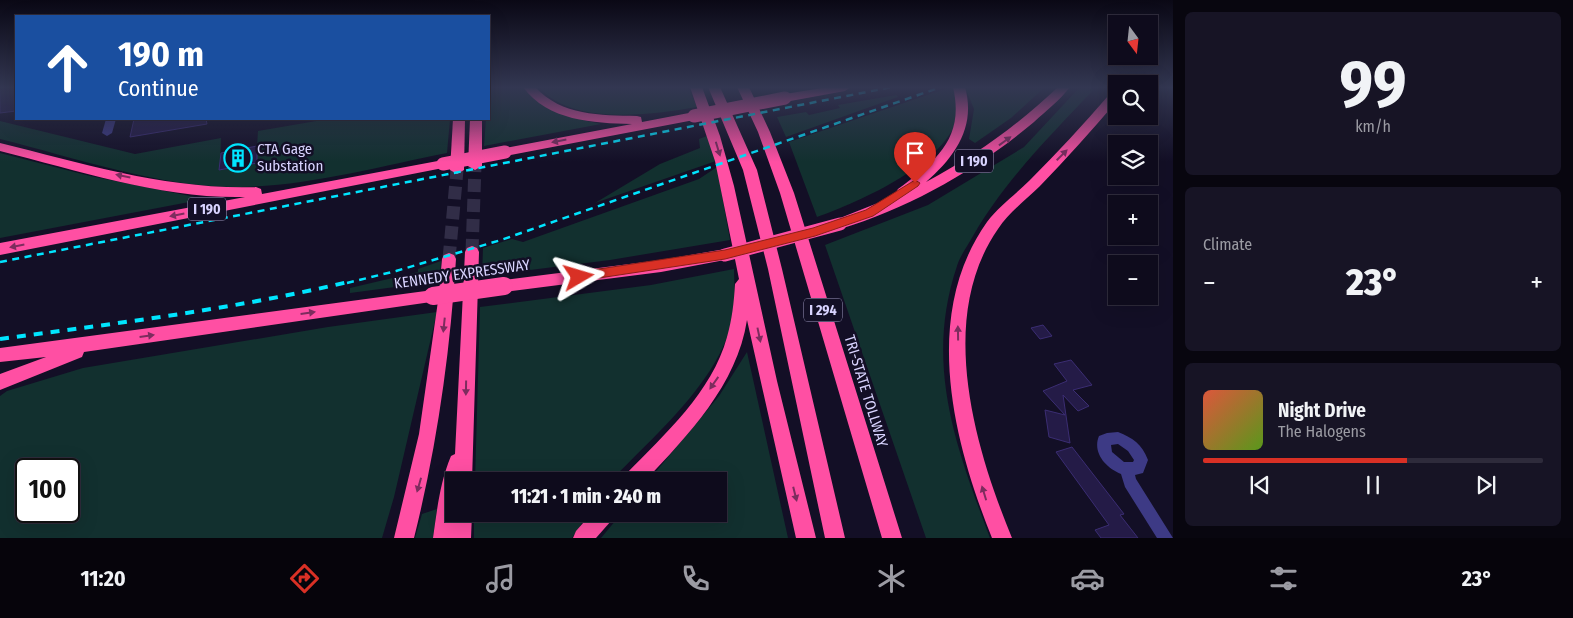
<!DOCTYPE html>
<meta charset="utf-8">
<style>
body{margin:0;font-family:"Fira Sans Condensed",sans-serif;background:#171425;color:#f1f3f6;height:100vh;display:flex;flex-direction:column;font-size:19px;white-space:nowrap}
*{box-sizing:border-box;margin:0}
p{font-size:16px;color:#9b9ba3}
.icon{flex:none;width:28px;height:28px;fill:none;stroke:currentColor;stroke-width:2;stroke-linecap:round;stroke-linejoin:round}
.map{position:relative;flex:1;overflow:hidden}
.panel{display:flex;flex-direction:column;gap:12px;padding:12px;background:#08060f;width:400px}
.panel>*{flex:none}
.guide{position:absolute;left:15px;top:15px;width:475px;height:105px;border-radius:0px;box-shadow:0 5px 20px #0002,0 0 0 1px #2e2b3b;background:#1a4fa0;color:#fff;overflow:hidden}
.needle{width:32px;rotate:165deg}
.buttons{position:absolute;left:1108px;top:15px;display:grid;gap:10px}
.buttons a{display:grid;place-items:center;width:50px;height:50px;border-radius:0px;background:#0e0b1c;box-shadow:0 5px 20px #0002,0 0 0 1px #2e2b3b;font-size:25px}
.speed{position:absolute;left:15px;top:458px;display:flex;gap:10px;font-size:25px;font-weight:700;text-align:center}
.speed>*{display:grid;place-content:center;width:65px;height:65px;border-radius:50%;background:#0e0b1c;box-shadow:0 5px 20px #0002,0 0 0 1px #2e2b3b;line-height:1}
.speed .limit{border:2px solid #111;border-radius:8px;background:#fff;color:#111}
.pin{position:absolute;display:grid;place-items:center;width:42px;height:42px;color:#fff;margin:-51px -21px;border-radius:50% 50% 50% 0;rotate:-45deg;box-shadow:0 0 5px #0007}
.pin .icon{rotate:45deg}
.me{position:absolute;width:55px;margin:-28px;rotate:83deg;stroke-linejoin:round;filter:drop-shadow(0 0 4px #0008)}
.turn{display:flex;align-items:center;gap:18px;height:105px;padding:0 20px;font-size:22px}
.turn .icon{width:65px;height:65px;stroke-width:2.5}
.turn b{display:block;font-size:35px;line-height:42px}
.big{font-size:38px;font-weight:800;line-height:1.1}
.panel .card{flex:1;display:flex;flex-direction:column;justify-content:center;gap:8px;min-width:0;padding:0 18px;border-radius:8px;background:#171425}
.panel .dial{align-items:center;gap:0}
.dial b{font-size:65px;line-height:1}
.song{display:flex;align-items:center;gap:15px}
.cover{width:60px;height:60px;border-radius:8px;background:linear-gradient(135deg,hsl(10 70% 55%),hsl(90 70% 35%))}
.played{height:5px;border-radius:2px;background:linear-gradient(90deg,#d93025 60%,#2e2b3b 60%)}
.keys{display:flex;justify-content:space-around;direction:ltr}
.heat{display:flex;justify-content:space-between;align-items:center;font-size:28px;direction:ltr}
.trip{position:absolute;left:445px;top:472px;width:282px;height:50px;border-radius:0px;background:#0e0b1c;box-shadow:0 5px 20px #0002,0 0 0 1px #2e2b3b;font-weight:800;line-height:50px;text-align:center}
.tabs{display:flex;height:80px;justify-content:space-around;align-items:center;background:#06040b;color:#9b9ba3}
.tabs .icon{width:35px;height:35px}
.tabs .on{color:#d93025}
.tabs b{font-size:22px;color:#f1f3f6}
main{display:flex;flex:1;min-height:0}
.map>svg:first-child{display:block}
.green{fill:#12302f;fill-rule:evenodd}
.building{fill:#241b47;stroke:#3b2d73}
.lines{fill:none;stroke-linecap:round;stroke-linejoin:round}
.highway-tunnel{stroke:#312d47;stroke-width:13;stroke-dasharray:13 7;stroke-linecap:butt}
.street{fill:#3d3a85;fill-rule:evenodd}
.highway{fill:#ff4fa3;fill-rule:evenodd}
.rail-far1{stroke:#00e5ff;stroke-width:2.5;stroke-dasharray:7 5.5;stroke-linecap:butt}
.rail{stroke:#00e5ff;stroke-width:4;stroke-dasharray:9 8;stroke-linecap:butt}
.highway-bridge-far1{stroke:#ff4fa3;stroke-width:13}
.highway-bridge{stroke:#ff4fa3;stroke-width:18}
.oneway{fill:#7d2c5e}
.route{fill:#d93025;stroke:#8d1f18}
.labels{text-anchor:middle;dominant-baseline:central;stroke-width:5;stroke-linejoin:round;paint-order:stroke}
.shield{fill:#130f26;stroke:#9e99be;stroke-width:1}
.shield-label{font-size:14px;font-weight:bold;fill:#d9d4ff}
.poi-label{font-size:15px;fill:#d9d4ff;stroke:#130f26;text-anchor:start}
.street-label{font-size:15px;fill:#d9d4ff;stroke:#130f26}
</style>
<main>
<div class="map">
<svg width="1173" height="538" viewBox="0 0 1173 538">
<rect width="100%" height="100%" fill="#130f26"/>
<!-- green -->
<g class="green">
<path d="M489,87H524C542,111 572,118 601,124L484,146L486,119H489Z"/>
<path d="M539,87H688L697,107C652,115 572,126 539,87Z"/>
<path d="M951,87H953C956,95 960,103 958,113C951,162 859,202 817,217L789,142Z"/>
<path d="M965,87H1045L1011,118L975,143L969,139L974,109Z"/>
<path d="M1080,87H1096C1052,134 1005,180 973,236C968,245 960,256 957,266C924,364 956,447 990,538H926L825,245L928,205L1024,147Z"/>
<path d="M896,95L898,97L786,137L777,117L806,112L809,115L840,108L838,105Z"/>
<path d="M328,119H450L447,153C381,166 309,186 241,187C162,188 76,158 0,139V121L135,154L221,138L220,170L256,163L258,131Z"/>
<path d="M707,136L716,161L595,203L660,164L700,148L699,139Z"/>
<path d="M0,153L90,176L205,199L0,238Z"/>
<path d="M717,167L730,240L610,260L482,276L483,248L512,239L523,242L699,179Z"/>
<path d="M441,261L440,281L350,293V288L418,272V269Z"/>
<path d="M734,269C734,283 736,298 734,311C724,378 655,434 611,481H475L480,307L651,285Z"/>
<path d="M437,312L394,497L382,538H0V396L7,391L83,368L328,327ZM26,469H69V511H26Z"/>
<path d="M747,352L788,538H601L621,514H719V481H648L719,396Z"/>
<path d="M437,509L433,538H415L422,514Z"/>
<path d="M474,514H588L572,538H474Z"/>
</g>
<!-- building -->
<g class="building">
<path d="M0,87H16V111L0,113Z"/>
<path d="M134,119H206L207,124L130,137Z"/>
<path d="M257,146V163L219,170L221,153Z"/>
<path d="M1043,325L1052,336L1040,339L1031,328Z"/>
<path d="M1071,360L1092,385L1073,390L1089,406L1078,411L1063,395L1070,443L1049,437L1045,410L1065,415L1043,391L1067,381L1054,364Z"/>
<path d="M1072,447L1124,514L1120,515L1138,538H1101L1095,530L1109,525L1056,452Z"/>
</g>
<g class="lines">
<!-- highway-tunnel -->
<g class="highway-tunnel">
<path d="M472,252L475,166"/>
<path d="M449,259L457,170"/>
</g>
<!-- street -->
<g class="street">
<path d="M106,119H116L112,133L107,136L102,133Z"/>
<path d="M1118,432C1133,438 1142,444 1148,460L1143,473L1135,475L1136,479L1173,538H1157L1125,487L1121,474C1106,468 1092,453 1099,436L1107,433ZM1118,444L1128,451L1134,460L1133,462H1124L1112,452L1111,445Z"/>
</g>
<!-- highway -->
<g class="highway">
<path d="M523,87H535C562,116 600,115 637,116L641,117L642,122L694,112L700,116L694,120L505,156L500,155L499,152L505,148L632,124C593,123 548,121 523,87Z"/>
<path d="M690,87H702L720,136L734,186L777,381L816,538H796L747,320C737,385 688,435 645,481H624L626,474C665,434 712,392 727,337C732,320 734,302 735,284L739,279L715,161Z"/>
<path d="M708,87H720L757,170L782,269L845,538H825L768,269L743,170Z"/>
<path d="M737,87H749L770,132L794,193L902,538H882L780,193L758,132Z"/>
<path d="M828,87H851L845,91L785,102L779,98L785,94Z"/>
<path d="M953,87H965C976,126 956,156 926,182C975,156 1018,125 1058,87H1070C1060,100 1046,111 1034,122C978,169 910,208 840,229L835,228L833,224L835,220L898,195L896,192L898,189C936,161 965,138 953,87Z"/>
<path d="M1112,95L1116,97V102C1092,130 1066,159 1040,186C1026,200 1009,212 998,229C936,318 975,448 1012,538H992C953,441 921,315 987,222C999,206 1016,194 1030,180C1057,153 1083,125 1108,96Z"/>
<path d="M453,119H465L464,170L457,174L450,170Z"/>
<path d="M470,119H482V166L475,170L468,166Z"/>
<path d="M0,143C85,164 168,190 256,187L261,189L262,194L443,160L450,164L443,168L0,255V243L245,197C162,199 80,171 0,151Z"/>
<path d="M472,246L477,248L479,252L472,481H454V514H472L471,538H433C437,510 440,482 451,456L455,454L465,252L467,248Z"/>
<path d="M725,249L730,251L732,255L730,259L661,272L504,292L499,290L496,286L499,282L504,280L661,260Z"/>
<path d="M449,253L454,255L456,259C450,354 437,446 414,538H394L419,434L438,301L84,352L82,357L0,390V374L46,357L0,362V348L433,290L439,292L442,259L444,255Z"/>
<path d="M591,514H614L611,521L596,538H573L576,531Z"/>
</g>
<!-- rail-far1 -->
<g class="rail-far1">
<path d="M0,262L892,87"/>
<path d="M347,283L396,271L501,240L941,87"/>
</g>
<!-- rail -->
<path class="rail" d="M0,339C118,323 236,309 352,281"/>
<!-- highway-bridge-far1 -->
<g class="highway-bridge-far1">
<path d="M694,116L785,98"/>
<path d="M443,164L505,152"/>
<path d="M725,255L840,224"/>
</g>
<!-- highway-bridge -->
<path class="highway-bridge" d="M433,296L504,286"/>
</g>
<!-- one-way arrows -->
<defs><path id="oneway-solid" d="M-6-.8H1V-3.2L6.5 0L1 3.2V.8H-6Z" transform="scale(1.25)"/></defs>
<g class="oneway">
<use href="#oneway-solid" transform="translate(559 141) rotate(169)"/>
<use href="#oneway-solid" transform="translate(1005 141) rotate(-36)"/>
<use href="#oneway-solid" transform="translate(718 149) rotate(73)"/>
<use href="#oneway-solid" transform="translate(1062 155) rotate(-45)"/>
<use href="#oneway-solid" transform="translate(123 176) rotate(-168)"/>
<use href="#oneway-solid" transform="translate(177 215) rotate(169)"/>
<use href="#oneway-solid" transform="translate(17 246) rotate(169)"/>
<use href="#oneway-solid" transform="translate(308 313) rotate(-8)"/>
<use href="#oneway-solid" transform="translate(444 325) rotate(96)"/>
<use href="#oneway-solid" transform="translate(958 333) rotate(-91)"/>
<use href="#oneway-solid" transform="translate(759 335) rotate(78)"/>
<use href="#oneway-solid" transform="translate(147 336) rotate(-8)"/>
<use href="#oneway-solid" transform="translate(714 383) rotate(125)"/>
<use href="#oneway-solid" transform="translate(466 388) rotate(91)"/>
<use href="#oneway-solid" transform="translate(419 485) rotate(106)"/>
<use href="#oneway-solid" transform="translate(984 493) rotate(-107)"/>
<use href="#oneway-solid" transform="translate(795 494) rotate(76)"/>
</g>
<!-- sky -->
<linearGradient id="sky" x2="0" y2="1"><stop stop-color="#0a0815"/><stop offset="0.54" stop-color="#333752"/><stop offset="1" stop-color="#333752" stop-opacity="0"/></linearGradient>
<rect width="1173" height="162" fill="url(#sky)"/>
<!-- route -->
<path class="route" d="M915,180L920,183L918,186L873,216L815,236L725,259L579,281L573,277L579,272L725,250L813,228L866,210Z"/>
<!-- icons -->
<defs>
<g id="building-ring" transform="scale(1.4375)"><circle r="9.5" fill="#130f26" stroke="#00e5ff" stroke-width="1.5"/><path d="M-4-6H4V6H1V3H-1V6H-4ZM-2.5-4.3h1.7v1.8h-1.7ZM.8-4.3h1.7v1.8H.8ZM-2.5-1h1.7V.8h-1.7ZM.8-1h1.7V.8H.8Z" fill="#00e5ff"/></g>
</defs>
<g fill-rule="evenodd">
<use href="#building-ring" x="238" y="158"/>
</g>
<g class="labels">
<!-- shield labels -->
<g class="shield">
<rect x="955" y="149.5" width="38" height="23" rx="4"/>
<rect x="188" y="197.5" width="38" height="23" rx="4"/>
<rect x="804" y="298.5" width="38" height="23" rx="4"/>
</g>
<g class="shield-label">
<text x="974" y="161">I 190</text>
<text x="207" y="209">I 190</text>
<text x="823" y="310">I 294</text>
</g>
<!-- poi labels -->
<g class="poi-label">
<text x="257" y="149">CTA Gage<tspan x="257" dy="17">Substation</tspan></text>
</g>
<!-- street labels -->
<g class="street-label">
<text transform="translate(462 274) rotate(-8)">KENNEDY EXPRESSWAY</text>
<text transform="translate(866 391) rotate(73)">TRI-STATE TOLLWAY</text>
</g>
</g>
</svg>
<div class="buttons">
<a><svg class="needle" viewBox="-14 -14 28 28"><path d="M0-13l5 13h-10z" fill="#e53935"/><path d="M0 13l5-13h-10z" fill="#9b9ba3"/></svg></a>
<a><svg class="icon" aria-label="search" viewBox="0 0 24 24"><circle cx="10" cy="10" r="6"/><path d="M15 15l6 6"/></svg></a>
<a><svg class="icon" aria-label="layers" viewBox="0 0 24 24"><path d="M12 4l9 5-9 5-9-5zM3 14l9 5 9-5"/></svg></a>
<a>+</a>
<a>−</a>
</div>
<div class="speed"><div class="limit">100</div></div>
<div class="pin" style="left:915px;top:183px;background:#d93025"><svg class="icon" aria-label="arrive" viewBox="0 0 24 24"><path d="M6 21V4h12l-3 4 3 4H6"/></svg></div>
<svg class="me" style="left:579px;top:277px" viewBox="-20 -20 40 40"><path d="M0-17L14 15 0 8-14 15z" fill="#d93025" stroke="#fff" stroke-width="4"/></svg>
<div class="trip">11:21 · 1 min · 240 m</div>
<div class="guide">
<div class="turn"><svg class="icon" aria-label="ahead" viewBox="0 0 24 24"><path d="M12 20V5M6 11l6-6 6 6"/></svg><div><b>190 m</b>Continue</div></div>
</div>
</div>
<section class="panel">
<div class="card dial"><b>99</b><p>km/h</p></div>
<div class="card"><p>Climate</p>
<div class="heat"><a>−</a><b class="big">23°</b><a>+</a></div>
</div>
<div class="card">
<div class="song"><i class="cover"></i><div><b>Night Drive</b><p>The Halogens</p></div></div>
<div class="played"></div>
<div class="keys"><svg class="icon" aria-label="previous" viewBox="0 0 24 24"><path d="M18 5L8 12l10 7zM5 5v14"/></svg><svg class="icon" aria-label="pause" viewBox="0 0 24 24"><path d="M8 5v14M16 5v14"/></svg><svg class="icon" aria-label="next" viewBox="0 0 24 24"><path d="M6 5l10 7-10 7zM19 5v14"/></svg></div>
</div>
</section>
</main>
<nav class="tabs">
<b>11:20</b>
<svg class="icon on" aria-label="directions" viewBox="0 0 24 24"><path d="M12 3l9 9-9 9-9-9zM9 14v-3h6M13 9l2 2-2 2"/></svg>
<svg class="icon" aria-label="music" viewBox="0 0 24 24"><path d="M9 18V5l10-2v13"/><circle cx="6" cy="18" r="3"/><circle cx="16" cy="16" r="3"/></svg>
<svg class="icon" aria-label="phone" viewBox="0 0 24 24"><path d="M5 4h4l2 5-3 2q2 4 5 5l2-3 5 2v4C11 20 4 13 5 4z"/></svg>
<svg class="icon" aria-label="climate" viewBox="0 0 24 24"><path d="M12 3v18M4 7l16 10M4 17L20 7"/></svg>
<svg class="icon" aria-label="car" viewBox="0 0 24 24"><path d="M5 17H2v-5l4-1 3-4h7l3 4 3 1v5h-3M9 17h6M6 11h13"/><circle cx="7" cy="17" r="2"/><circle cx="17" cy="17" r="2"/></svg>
<svg class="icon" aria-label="filters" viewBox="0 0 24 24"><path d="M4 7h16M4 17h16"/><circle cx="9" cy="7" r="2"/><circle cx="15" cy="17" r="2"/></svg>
<b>23°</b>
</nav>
